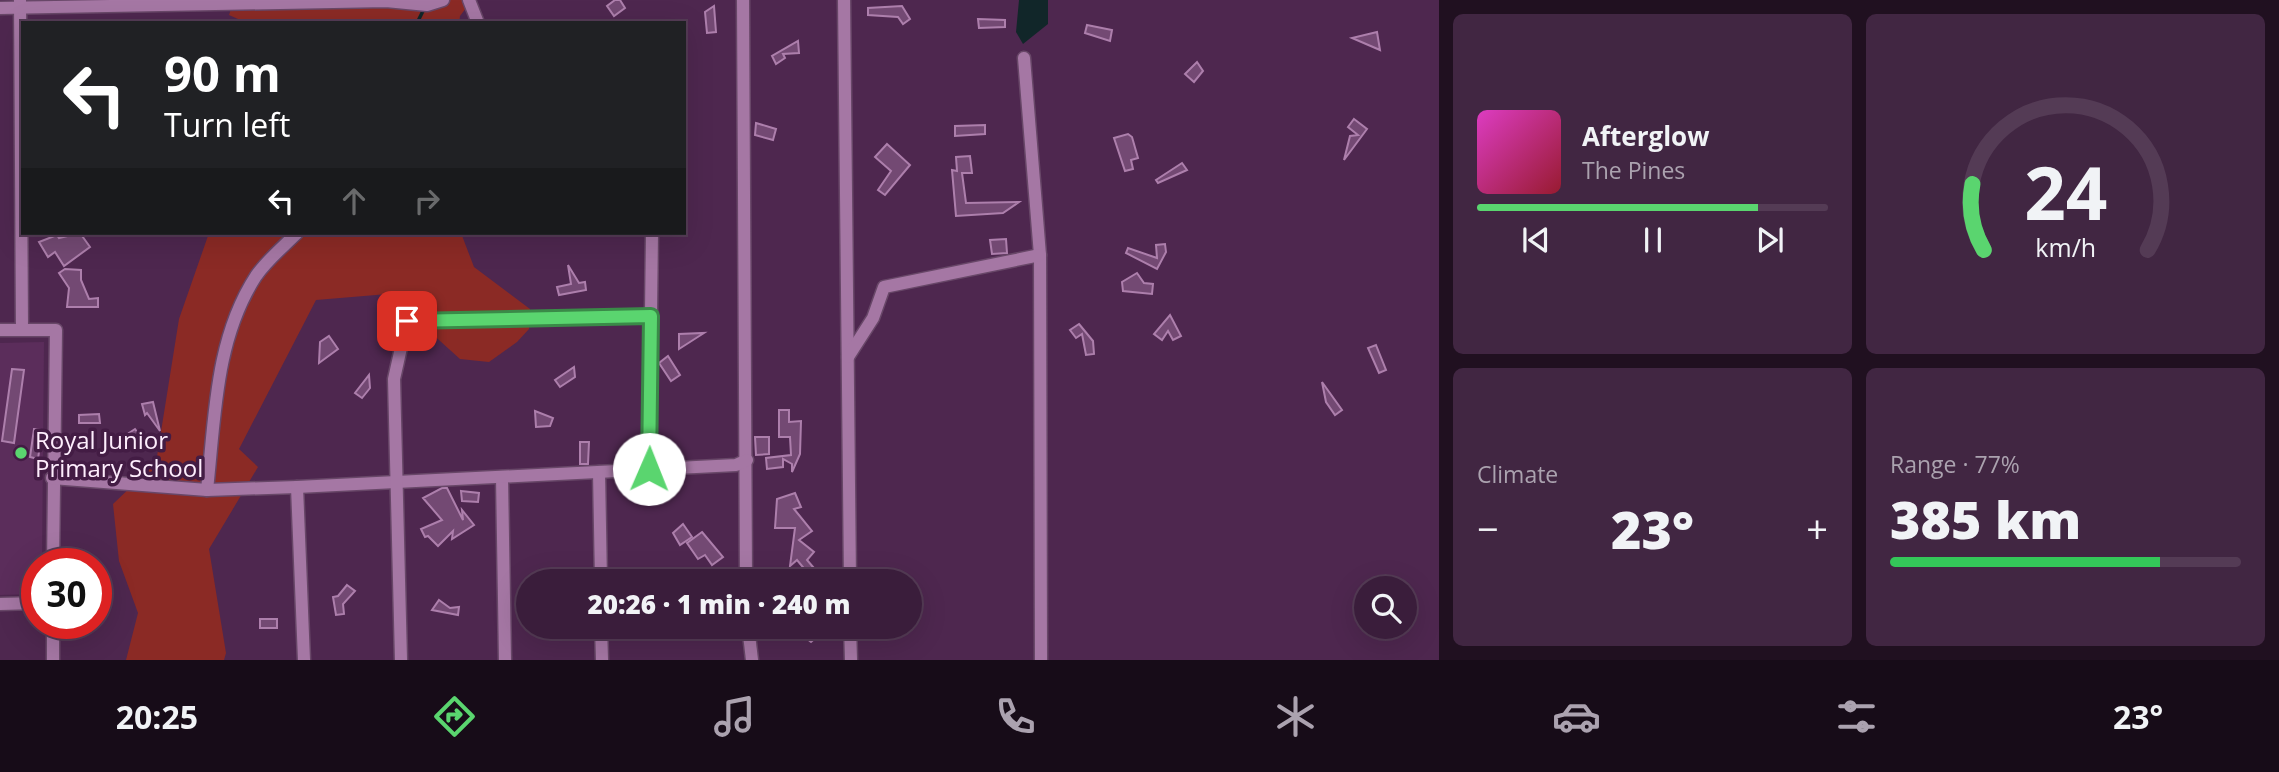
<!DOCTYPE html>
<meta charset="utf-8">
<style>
body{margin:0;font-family:"Open Sans",sans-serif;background:#412642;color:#f1f3f6;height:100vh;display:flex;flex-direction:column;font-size:26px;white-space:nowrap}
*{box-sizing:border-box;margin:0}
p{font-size:23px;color:#aba2af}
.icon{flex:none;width:38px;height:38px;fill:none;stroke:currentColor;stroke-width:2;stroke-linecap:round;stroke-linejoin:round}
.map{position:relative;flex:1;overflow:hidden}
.sheet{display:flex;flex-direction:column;gap:14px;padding:14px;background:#201020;width:840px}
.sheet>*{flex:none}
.guide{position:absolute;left:21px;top:21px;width:665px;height:214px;border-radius:0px;box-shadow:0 7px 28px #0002,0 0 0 2px #543b55;background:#202124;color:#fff;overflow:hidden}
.buttons{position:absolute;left:1354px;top:576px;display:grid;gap:14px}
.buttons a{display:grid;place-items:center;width:63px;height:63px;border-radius:50%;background:#3a1d3b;box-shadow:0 7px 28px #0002,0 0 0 2px #543b55;font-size:35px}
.speed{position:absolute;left:21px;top:548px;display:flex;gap:14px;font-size:35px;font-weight:700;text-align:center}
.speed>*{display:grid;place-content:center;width:91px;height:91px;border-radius:50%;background:#3a1d3b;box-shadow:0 7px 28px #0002,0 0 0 2px #543b55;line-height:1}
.speed .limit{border:10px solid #d22;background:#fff;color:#111}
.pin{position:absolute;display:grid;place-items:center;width:60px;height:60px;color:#fff;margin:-30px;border-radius:14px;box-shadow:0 4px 10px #0006}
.me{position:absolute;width:77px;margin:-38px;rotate:1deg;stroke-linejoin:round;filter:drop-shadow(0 0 5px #0008)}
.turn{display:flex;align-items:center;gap:24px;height:147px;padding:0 28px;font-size:32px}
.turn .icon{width:91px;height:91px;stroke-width:2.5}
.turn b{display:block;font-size:49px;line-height:60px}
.lanes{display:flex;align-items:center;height:66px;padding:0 28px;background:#0003;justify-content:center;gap:35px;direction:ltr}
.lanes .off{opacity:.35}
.big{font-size:52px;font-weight:800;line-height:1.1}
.sheet .card{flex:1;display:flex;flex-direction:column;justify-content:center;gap:10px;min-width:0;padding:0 24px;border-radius:10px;background:#412642}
.sheet .dial{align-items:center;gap:0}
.dial svg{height:182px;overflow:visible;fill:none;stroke:#543b55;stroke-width:7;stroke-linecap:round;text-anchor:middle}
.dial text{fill:#f1f3f6;stroke:none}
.song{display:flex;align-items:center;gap:21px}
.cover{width:84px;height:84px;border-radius:10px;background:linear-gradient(135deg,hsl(310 70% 55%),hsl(350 70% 35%))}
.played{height:7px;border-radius:4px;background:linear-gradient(90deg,#5ad56f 80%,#543b55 80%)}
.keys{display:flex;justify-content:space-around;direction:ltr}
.heat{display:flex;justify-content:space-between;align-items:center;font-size:38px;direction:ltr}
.charge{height:10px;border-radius:5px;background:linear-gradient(90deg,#34c759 77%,#543b55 0)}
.sheet .tiles{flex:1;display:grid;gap:14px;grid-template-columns:repeat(2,1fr)}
.trip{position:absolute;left:516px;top:569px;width:406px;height:70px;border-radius:35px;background:#3a1d3b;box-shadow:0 7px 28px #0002,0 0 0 2px #543b55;font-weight:800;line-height:70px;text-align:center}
.dock{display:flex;height:112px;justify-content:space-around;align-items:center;background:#170c18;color:#aba2af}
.dock .icon{width:49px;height:49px}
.dock .active{color:#5ad56f}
.dock b{font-size:32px;color:#f1f3f6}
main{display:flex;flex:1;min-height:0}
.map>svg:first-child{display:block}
.built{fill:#5b2d5b}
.green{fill:#8b2a25}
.water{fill:#112629}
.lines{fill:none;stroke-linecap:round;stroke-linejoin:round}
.stream{stroke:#112629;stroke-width:3.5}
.building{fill:#734973;stroke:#ad7fac;stroke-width:2}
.minor-casing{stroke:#684768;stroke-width:15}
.minor{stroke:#a577a4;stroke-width:12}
.route-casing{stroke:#3a8a48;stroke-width:18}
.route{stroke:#5ad56f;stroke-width:12}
.poi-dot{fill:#5ad56f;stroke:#431c44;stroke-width:2.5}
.labels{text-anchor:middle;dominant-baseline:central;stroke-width:7;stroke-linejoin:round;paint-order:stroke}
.poi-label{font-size:24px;fill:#feeefd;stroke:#431c44;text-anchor:start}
</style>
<main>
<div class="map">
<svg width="1439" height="660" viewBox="0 0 1439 660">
<rect width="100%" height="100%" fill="#4e274f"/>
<!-- built -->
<path class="built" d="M44,342L42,563L37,564V594L0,595V343Z"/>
<!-- green -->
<g class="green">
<path d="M234,0H472L460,16L459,23H247L229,15Z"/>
<path d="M209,233H461L474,267L530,309L529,329L517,342L489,362L460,359L388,294L316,300L239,449L258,467L209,549L226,653L224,660H126L138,613L119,561L113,504L156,463L179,319Z"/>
</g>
<!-- water -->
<path class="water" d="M1019,0H1048V24L1023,44L1016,32Z"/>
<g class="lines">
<!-- stream -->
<path class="stream" d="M417,23L424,9"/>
</g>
<!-- building -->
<g class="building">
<path d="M615,0H620L625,8L614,16L607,6Z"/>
<path d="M714,6L716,32L707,33L705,12Z"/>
<path d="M902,6L910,19L903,24L898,17L868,15V8Z"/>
<path d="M978,19L1005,20V27L979,28Z"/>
<path d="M1087,25L1112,30L1110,41L1085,33Z"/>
<path d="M1377,32L1380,50L1352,38Z"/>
<path d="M798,41L799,53L783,54L785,58L776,64L772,56Z"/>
<path d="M1197,62L1203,71L1194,82L1185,74Z"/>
<path d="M1354,119L1367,129L1344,160L1350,136L1358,135L1348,127Z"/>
<path d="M756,123L776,129L773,140L755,135Z"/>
<path d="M985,125V134L955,136V126Z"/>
<path d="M1128,134L1132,137L1138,158L1131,160L1133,169L1125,171L1114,138Z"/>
<path d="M887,144L910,165L885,195L878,190L891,171L875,157Z"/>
<path d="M970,156L972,173H962L966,203L1019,202L1003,213L956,216L952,170L957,171L956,157Z"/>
<path d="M1182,163L1187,170L1158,183L1156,180Z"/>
<path d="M80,233L90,247L64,266L55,252L48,257L39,242L57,235L59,238Z"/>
<path d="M1006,239L1007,253L992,254L990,240Z"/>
<path d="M1165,244L1166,252L1157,269L1126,253L1128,248L1157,258L1156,245Z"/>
<path d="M568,265L579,283L585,282L586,290L559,295L557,287L571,284Z"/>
<path d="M65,269L81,270V280L89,299L98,298V307H67L69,288L59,273Z"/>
<path d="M1137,273L1144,283L1153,284L1152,294L1123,291L1122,282Z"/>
<path d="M1170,315L1181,336L1173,340L1168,331L1162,340L1154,334Z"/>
<path d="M1079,324L1093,341L1094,354L1086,355L1082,334L1076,338L1070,330Z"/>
<path d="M704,333L679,349V334Z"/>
<path d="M329,336L338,349L319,363L320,342Z"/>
<path d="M1376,345L1386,370L1379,373L1368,348Z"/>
<path d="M668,356L680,375L671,381L659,363Z"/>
<path d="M574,367L575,377L560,387L555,380Z"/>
<path d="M12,369L24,370L14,443L2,441Z"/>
<path d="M369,375L370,388L362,398L355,393Z"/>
<path d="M1322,382L1342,410L1335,415L1326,402Z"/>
<path d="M153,402L160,431L147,413L145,415L142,404Z"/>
<path d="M779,410H789V422L801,421L800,454L792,472V464L783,459V467L767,469L766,458L791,455L790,437H779Z"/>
<path d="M535,411L553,418L550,426L536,427Z"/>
<path d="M99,414L100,423H79V415Z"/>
<path d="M34,429L42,430L38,459L30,457Z"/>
<path d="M135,429L145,443L136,449L126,435Z"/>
<path d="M755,437H769V454L756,455Z"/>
<path d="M580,442H589L588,464H580Z"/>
<path d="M442,488H447L463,520L462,510L474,525L452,539L453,531L438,546L428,536L425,537L421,529L442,520L423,498Z"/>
<path d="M461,491L479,493L478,502L462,501Z"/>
<path d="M795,493L801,507L794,509L812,531L799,540L814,552L807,560L813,567L807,572L797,560L790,566L795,528H775L777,499Z"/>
<path d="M683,524L692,537L680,545L673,533Z"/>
<path d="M702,532L723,557L712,565L705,555L698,559L687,543Z"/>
<path d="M718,569L727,581H699Z"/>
<path d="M347,585L355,591L343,604L344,614L336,615L333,597L338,596Z"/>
<path d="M439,600L450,608L459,607L458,615L432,610Z"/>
<rect x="260" y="619" width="17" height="9"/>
<path d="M791,626H829L811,642Z"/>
</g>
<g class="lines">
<!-- minor casing -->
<g class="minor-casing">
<g id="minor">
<path d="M20,0L22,329"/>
<path d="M469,0L478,23"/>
<path d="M743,0L746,581"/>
<path d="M844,0L850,581"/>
<path d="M0,8L386,1L427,5L443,0"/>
<path d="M1024,58L1040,255L1041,660"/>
<path d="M0,330H56L53,564"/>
<path d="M848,357L873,318L884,287L1040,255"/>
<path d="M649,469L652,233"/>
<path d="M599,472L601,581"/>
<path d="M502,477L505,660"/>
<path d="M52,478L207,490L297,487"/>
<path d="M207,490C215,417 215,339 256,276C267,260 283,247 297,233"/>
<path d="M0,604L37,603"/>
<path d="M601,626L602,660"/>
<path d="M748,626L752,660"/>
<path d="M850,626L851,660"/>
<path d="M53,660V623"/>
<path d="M304,660L297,487L736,465L747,460"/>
<path d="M401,660L394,379L407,321L651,316"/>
</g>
</g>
<!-- minor -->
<use href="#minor" class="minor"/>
</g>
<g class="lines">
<!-- route casing -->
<g class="route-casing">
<path id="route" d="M407,321L651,316L649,469"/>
</g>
<!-- route -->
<use href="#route" class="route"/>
</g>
<!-- markers -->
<circle class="poi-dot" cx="21" cy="453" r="7"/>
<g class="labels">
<!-- poi labels -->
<g class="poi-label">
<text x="35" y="439">Royal Junior<tspan x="35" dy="28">Primary School</tspan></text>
</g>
</g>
</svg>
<div class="buttons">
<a><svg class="icon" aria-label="search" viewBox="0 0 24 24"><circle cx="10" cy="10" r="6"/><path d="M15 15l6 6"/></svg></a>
</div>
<div class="speed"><div class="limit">30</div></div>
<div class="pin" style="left:407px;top:321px;background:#d93025"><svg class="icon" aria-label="arrive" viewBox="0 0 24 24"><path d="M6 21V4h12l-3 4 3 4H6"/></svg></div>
<svg class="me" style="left:649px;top:469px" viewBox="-20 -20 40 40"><circle r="19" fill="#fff"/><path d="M0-13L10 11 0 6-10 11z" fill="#5ad56f"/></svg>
<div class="trip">20:26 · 1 min · 240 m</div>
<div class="guide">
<div class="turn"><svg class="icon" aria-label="left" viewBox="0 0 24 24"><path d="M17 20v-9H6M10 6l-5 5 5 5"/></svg><div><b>90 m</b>Turn left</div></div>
<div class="lanes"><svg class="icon" aria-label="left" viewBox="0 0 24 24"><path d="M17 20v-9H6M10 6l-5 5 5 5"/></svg><svg class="icon off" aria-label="ahead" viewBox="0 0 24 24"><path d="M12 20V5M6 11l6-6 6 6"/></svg><svg class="icon off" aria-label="right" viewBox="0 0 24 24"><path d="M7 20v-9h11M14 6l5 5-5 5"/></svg></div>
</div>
</div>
<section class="sheet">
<div class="tiles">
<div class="card">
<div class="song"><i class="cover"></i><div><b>Afterglow</b><p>The Pines</p></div></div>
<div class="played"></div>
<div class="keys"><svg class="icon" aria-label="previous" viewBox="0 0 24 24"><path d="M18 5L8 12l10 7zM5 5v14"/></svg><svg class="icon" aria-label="pause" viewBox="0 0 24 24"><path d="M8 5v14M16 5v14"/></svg><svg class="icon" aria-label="next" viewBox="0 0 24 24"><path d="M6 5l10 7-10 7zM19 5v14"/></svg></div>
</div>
<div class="card dial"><svg viewBox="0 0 100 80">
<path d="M14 69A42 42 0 1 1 86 69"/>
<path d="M14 69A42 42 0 0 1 9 40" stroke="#5ad56f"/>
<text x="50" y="56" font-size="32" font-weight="700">24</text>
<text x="50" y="72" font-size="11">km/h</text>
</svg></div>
<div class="card"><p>Climate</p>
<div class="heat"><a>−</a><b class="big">23°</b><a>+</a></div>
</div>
<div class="card"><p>Range · 77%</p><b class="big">385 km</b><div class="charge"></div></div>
</div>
</section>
</main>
<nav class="dock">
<b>20:25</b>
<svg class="icon active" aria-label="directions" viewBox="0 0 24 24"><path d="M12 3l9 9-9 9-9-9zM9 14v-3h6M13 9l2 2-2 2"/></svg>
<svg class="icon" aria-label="music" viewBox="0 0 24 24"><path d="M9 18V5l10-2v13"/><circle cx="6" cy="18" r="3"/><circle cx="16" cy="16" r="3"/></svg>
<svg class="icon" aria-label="phone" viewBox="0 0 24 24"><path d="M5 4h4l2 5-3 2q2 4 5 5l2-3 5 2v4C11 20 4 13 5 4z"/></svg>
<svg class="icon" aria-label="climate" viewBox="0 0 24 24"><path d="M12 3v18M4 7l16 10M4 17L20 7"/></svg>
<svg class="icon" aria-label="car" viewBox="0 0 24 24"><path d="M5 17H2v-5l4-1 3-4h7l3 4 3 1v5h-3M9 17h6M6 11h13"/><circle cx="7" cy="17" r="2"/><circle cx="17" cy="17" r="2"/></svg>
<svg class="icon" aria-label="filters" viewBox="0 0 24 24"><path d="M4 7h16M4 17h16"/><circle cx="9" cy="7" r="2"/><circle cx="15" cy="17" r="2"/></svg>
<b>23°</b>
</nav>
